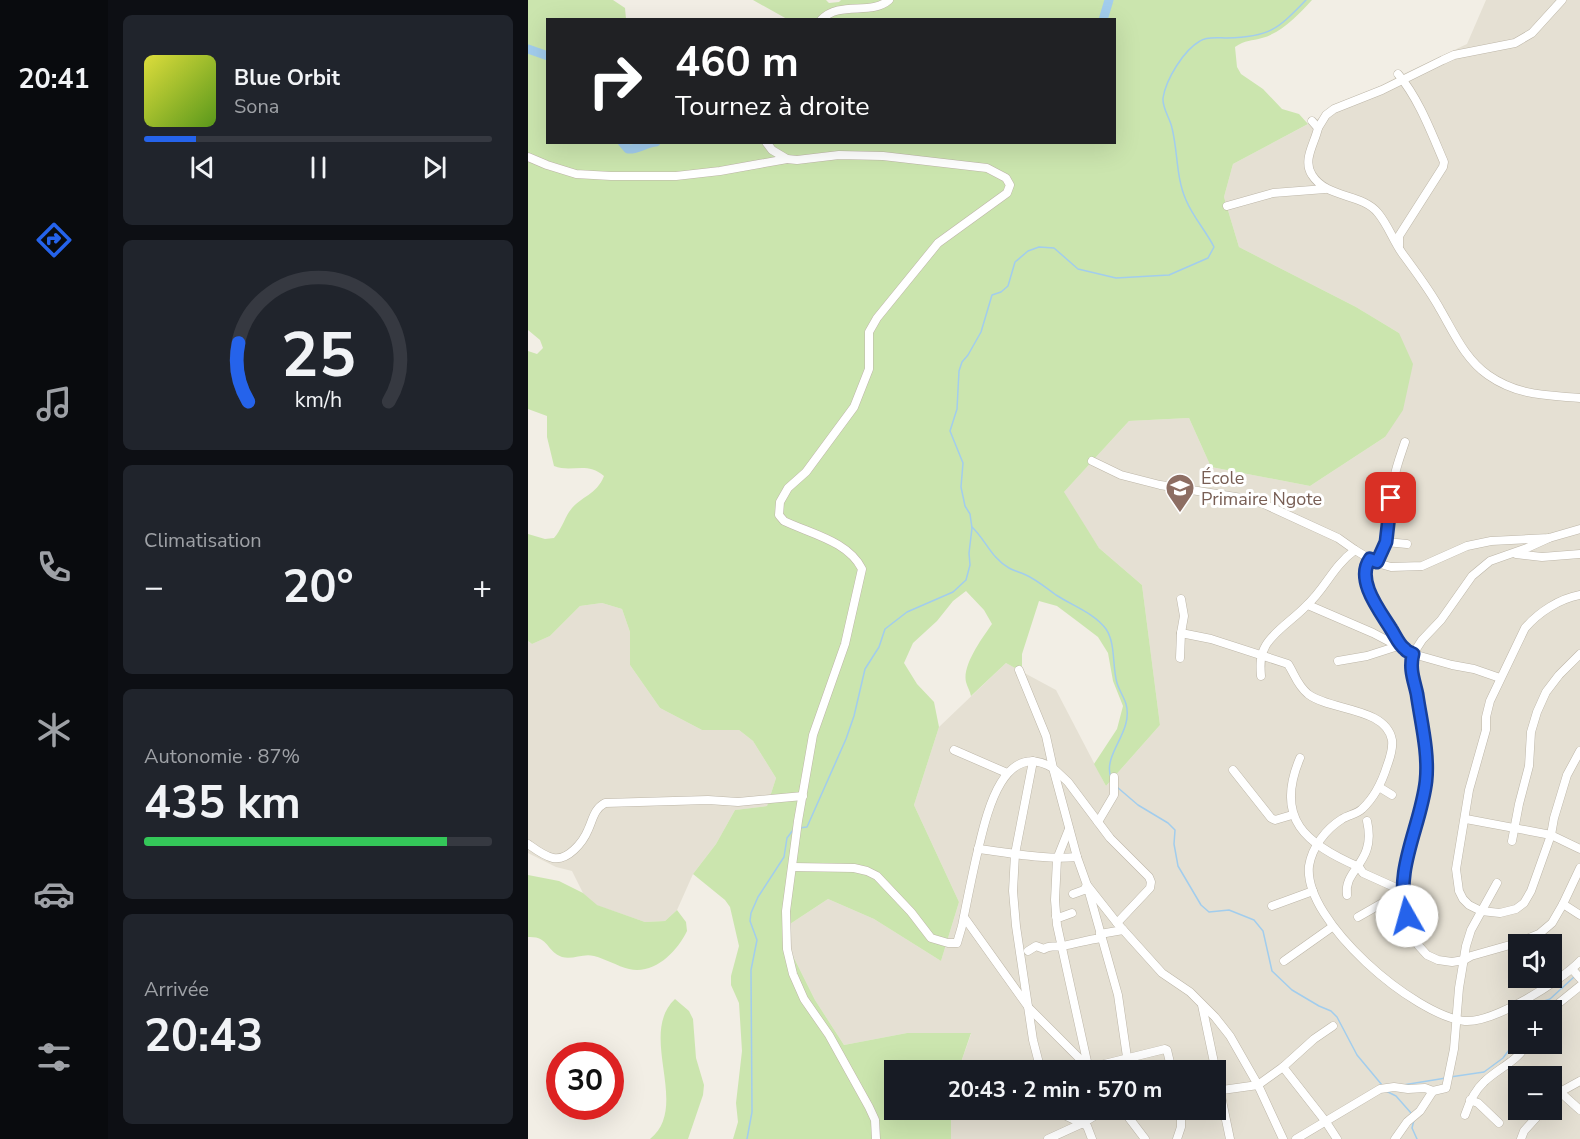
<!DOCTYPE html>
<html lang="fr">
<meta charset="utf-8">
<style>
body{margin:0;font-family:"Nunito Sans",sans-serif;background:#20242c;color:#f1f3f6;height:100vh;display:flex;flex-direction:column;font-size:22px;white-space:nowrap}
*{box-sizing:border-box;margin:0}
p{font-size:20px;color:#9ea1a6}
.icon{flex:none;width:33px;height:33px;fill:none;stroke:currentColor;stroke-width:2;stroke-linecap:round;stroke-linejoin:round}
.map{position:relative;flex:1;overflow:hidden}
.sheet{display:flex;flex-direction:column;gap:15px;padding:15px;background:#0d0f14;width:420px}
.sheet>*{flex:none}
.guide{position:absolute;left:18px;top:18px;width:570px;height:126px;border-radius:0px;box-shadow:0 6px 24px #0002;background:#202124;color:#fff;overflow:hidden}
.buttons{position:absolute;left:980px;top:934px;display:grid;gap:12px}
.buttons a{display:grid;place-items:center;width:54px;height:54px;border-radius:0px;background:#171b24;box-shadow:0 6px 24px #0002;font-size:30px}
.speed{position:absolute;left:18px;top:1042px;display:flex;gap:12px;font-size:30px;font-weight:700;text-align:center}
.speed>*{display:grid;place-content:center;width:78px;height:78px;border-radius:50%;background:#171b24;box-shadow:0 6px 24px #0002;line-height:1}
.speed .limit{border:9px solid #d22;background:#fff;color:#111}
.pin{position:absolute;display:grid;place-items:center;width:51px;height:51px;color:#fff;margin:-26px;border-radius:12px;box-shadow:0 3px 9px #0006}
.me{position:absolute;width:66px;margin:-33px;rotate:353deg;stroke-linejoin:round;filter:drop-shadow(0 0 4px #0008)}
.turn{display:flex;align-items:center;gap:21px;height:126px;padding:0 30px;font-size:27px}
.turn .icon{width:78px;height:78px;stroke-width:2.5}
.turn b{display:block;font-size:42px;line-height:51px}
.big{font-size:45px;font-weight:700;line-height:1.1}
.sheet .tile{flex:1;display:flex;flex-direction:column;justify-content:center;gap:9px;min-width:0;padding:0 21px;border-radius:9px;background:#20242c}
.sheet .dial{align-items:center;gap:0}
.dial svg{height:156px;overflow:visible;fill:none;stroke:#363941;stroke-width:7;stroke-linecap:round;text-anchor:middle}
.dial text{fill:#f1f3f6;stroke:none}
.song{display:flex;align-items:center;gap:18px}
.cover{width:72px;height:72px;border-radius:9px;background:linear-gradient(135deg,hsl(60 70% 55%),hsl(90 70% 35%))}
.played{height:6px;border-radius:3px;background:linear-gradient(90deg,#2563eb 15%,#363941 15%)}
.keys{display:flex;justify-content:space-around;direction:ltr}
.heat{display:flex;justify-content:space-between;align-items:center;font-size:33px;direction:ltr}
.charge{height:9px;border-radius:4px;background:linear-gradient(90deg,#34c759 87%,#363941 0)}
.trip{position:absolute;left:356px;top:1060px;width:342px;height:60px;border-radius:0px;background:#171b24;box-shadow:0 6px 24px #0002;font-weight:700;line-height:60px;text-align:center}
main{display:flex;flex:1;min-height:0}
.menu{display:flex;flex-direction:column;width:108px;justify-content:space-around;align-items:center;background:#090b0e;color:#9ea1a6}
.menu .icon{width:42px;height:42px}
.menu .selected{color:#2563eb}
.menu b{font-size:27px;color:#f1f3f6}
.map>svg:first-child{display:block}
.residential{fill:#e5e0d3;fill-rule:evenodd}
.green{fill:#cbe5ae}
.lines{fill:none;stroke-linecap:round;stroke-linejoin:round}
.stream{stroke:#a2cded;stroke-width:1.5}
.river{stroke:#a2cded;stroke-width:9}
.minor-casing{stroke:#bdb6a8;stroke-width:9}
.minor{stroke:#fff;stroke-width:8}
.route-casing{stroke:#184099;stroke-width:15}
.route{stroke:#2563eb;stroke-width:10}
.labels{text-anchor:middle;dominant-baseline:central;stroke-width:6;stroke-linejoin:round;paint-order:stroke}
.education-label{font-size:18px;fill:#785e54;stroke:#fff;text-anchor:start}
</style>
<main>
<nav class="menu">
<b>20:41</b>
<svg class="icon selected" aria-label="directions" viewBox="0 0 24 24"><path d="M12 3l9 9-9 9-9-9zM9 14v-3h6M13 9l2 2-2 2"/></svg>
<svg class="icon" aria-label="music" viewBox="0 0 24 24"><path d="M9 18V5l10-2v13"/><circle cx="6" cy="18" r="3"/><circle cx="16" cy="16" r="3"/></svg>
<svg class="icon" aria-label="phone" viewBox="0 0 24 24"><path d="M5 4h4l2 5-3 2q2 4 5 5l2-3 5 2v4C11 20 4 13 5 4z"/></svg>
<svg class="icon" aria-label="climate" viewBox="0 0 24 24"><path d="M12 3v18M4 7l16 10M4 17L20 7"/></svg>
<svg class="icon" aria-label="car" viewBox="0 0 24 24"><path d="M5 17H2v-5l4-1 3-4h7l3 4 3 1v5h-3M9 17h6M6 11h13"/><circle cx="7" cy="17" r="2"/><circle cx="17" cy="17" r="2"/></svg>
<svg class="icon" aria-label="filters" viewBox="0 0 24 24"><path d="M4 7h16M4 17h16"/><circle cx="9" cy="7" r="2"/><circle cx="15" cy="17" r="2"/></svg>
</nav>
<section class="sheet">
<div class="tile">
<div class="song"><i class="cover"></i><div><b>Blue Orbit</b><p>Sona</p></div></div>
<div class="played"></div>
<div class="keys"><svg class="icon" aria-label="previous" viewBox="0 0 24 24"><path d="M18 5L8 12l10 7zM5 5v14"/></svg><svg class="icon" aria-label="pause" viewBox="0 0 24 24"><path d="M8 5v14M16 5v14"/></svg><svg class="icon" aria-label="next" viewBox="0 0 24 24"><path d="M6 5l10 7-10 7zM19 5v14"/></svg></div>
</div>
<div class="tile dial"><svg viewBox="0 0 100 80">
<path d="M14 69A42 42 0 1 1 86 69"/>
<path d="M14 69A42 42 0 0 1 9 39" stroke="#2563eb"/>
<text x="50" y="56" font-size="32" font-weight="700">25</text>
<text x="50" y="72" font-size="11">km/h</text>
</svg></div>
<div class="tile"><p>Climatisation</p>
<div class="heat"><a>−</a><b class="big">20°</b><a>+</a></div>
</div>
<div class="tile"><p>Autonomie · 87%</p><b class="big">435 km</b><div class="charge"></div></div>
<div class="tile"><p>Arrivée</p><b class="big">20:43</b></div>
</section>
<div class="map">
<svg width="1052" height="1139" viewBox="0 0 1052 1139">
<rect width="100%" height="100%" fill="#f2eee5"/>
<!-- residential -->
<g class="residential">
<path d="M958,0H1052V1139H423V1110H687V1071H430L443,1034L379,1033L316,1045L287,1000L263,952L262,924L300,899L346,919L413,961L431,902L386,805L411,727L478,663L528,690L578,786L632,725L614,585L571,548L535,493L601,421L661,418L683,467L782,486L857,437L871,333L828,307L711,247L696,197L705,164L869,77L939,44ZM990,945H1023V978H990ZM990,1011H1023V1044H990ZM990,1077H1023V1110H990Z"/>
<path d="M74,603L94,609L102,632V665L132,708L174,730H211L225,741L248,778L239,806L207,810L188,844L165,874L149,910L137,921L117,922L68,905L55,893L44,871L28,867L0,853V641L4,644L22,636L52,606Z"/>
</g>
<!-- green -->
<g class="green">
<path d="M0,0H85L97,8L98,19L20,20V142H586V20L259,19L225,0H298L301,3L311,2L313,0H784C770,15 755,32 734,38C724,41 717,40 707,47L709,67L713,74L735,89L754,109L771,114L780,124L705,164L696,197L711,247L828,307L871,333L885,364L875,410L857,437L782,486L683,467L661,418L601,421L536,492L571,548L614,585L632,725L578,786L566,764L589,729L595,706L585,681L580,653L570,637L549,621L529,606L511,601L494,654V672L478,663L443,696C442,691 439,686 438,682C434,665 455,637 464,624L456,610L438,591L425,601L409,621L385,643L376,663L389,684L406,702L411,727L386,805L431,902L413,961L346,919L300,899L262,924L263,952L287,1000L316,1045L379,1033H443L430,1071H366V1110H423V1139H205L210,1122L208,1103L214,1051L211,1003L203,985V976L211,946L202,907L197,900L165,874L188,844L207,810L239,806L248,778L225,741L211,730H174L132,708L102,665V632L94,609L74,603L52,606L22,636L4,644L0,641V534L17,539L26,538C33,530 36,520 41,512C52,496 68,496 76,476C59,461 44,473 26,466L19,437V416L0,409V351L9,354L15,348L12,340L0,330Z"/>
<path d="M0,875L31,881L55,893L69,905L117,922L137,921L149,910L158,922L159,931C149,952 126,975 101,969C89,966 78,959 66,956C55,953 45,960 34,957C18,951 21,936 0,937Z"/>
<path d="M147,999L161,1011L165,1019L168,1058L176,1085L175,1095L160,1139H122C163,1106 109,1035 147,999Z"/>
</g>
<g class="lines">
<!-- stream -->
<g class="stream">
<path d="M444,527C457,539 464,559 481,568C486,571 492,572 498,575C509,580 518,588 528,595C545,606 566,613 578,629C588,644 584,666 589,683C591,690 596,697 598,704C606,732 574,754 583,778"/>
<path d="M589,787L610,805L640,823L647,830L646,844L650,866L673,905L681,912L701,910L726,920L735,931L744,971L764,990L791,1006L803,1011L809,1017L829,1055L854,1085"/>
<path d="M271,828L279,827L318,739L326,716L337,669L351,647L357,629L379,612L425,592L438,580L442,565L441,553L444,528L442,514L437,506L433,487L435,463L422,431L429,409L431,371L434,362L440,355L453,332L464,295L473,292L480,286L487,262L500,251L511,247L526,248L550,269L588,278L641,275L680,258L686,247C678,231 665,217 658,200C648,178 650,152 644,128C642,118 634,108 635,98C638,79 656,50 672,41C679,36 691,38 699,38C741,37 749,30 778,0"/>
<path d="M1007,1011L1011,1003L1022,999L1046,977"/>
<path d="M922,1077L956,1072L975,1058L990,1038"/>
<path d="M875,1085L918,1078"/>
<path d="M858,1091L868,1096L883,1113"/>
<path d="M886,1120L884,1128L889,1139"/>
<path d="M219,1139L224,1112L223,970L229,940L222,921L223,913L230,897L256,857L259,838L265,830"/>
</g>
<!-- river -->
<g class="river">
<path d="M575,20L581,0"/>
<path d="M0,49L20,56"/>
<path d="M94,142L100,149C110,150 117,143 128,142"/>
</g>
<!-- minor casing -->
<g class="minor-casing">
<g id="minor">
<path d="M293,20C312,0 343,16 361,0"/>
<path d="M870,74C891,99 903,132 916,162L915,167L871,236V246"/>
<path d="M784,121L790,128C787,143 774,160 784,175C799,199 834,193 850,213C860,225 865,240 874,253C887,271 901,289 912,309C926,333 937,359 960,375C990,396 1018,395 1052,398"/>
<path d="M790,128L798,115L806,109L854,90L915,60L926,55L987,43L1004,33L1034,0"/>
<path d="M238,142L244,150L259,159L269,160L311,155L355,156L459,168L478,178L482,185L479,193L410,243L349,318L341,332V369L326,407L278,472L260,488L252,502L251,515L256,521C283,534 320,541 334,569L317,644L285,735L270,821L258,911L259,949L265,974L276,999L301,1035L341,1107L347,1120L348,1139"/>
<path d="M0,157L19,165L48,174L83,176H148L192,171L259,159"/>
<path d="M699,206L745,193L797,189"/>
<path d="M564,461L593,475L632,485L720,499L736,504L810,538L827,550L849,563L863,567L894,566L939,546L963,541L1021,538L1052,529"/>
<path d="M1021,538L999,548L962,561L944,576L913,620L894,640L885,654L883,673L892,712L899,766L898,782L877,872L875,903L890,945L899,955L910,960L924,962L936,960L943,956L989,943L1011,934L1024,923L1035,904L1052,868"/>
<path d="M858,542L879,544"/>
<path d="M988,554L1014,557L1052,554"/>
<path d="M842,559C825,582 863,628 876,648"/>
<path d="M849,563C862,540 860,505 866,479C868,467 873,454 877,442"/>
<path d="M1052,595C1031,599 1011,612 997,628L962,701L958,717V730L941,790L928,869L931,891L935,899L941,905L953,911L972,913L988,909L996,903L1003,891L1023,835L1026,818L1039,775L1052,751"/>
<path d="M780,605L845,633L885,654L924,665L946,669L972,678"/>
<path d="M653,633L683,639L760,664C767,675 769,685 780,694C802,711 858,707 864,740C865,748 862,758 859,766C854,782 847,797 834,809C829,814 820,815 814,819C798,829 784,847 781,866C775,921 887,1016 937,1021C966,1023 1033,981 1052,961"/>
<path d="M652,658L653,633L656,616L653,599"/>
<path d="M810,661L839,656L870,646"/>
<path d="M491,670L518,736L525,768L540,782L582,838L621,877L623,882L622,888L589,923"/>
<path d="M733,676C732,665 732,655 738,645C747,630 766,619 778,606C798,588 804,567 827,550"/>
<path d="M426,750L479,773"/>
<path d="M772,758C746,819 778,844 831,867L835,873L875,891"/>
<path d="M505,761L487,854L485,891L488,926L505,1040L513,1071"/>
<path d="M705,770L743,818L747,820L764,815"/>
<path d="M851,787L864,795"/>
<path d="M938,819L1023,835L1052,849"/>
<path d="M570,822L586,795V777"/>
<path d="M541,829L529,859L527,900L529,925L560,1066"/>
<path d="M984,841L991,804L1001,766L1003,732L1009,712L1018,692L1031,675L1052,654"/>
<path d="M0,844C7,849 16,856 25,858C40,861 55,842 60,830C65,819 66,809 77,803L180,800L210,802L275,796"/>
<path d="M450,849C484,853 515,860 549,857"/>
<path d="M265,867L326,868L339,871L349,876L383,912L403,938L420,943H429L434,926C439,901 444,875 450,850C458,817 474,738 525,768L549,857L559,885L589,923L634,973L662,992L687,1017L702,1036L730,1085L755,1139"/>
<path d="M545,894L556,890L559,885L590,995L599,1057"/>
<path d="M819,895C815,869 849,863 839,821"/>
<path d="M1035,904L1052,915"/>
<path d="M744,906L785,891"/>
<path d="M528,916L533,917L544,913"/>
<path d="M436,917L501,1008L564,1071"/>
<path d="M830,917L858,901L875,903"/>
<path d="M572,934L595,930"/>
<path d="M500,951L508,946L516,949C523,944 526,948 534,946C547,944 559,940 573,938"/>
<path d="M756,961L804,927"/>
<path d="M1044,969L1052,978"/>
<path d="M674,1005L702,1139"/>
<path d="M1021,1011L1052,986"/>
<path d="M755,1067L798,1122L809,1139"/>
<path d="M548,1071L637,1049L639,1050L644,1071"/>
<path d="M687,1091L730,1085L755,1067L786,1039L805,1026"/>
<path d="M1032,1092L1052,1110"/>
<path d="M942,1100L950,1103L971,1123"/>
<path d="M1023,1102L1032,1092L1052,1081"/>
<path d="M533,1110L536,1115L559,1126L564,1139"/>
<path d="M595,1110L617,1139"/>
<path d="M937,1115C941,1103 946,1091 956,1082C969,1069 990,1061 999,1044"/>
<path d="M520,1139L555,1123L576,1110"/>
<path d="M649,1139L653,1127V1110"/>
<path d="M768,1139L852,1089L866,1087L880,1089L897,1088L905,1091"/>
<path d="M867,1139L879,1122L892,1111L905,1091L918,1088L926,1049L931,988L938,946L943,930L969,883"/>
<path d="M993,1139L996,1131L1015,1110"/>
</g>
</g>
<!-- minor -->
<use href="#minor" class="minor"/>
</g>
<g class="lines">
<!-- route casing -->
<g class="route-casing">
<path id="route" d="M863,498L858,542L849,562L842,559C827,580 852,611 863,629C867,635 871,645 877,649C879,652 882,652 885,654C881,669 886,680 889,694C893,722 901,753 898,781C893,826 865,871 879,916"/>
</g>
<!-- route -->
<use href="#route" class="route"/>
</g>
<!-- icons -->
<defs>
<g id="school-pin" transform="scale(1.5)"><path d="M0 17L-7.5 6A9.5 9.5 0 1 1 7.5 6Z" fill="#8d6e63" stroke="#fff"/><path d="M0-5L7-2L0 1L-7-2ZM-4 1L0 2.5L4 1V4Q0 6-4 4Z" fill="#fff"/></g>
</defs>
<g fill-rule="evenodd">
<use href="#school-pin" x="652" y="488"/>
</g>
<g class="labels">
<!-- education labels -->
<g class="education-label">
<text x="673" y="478">École<tspan x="673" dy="21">Primaire Ngote</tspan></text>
</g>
</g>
</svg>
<div class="buttons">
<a><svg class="icon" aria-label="sound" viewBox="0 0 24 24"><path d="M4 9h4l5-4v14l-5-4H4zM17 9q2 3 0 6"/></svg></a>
<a>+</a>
<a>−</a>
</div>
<div class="speed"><div class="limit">30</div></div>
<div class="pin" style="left:863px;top:498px;background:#d93025"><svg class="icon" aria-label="arrive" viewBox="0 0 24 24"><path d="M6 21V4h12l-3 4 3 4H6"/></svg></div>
<svg class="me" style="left:879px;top:916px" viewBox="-20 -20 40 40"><circle r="19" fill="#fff"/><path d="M0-13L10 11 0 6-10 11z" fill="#2563eb"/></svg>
<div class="trip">20:43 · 2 min · 570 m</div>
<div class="guide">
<div class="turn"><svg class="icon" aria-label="right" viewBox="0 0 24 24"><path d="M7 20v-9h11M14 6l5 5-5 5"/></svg><div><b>460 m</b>Tournez à droite</div></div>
</div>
</div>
</main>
